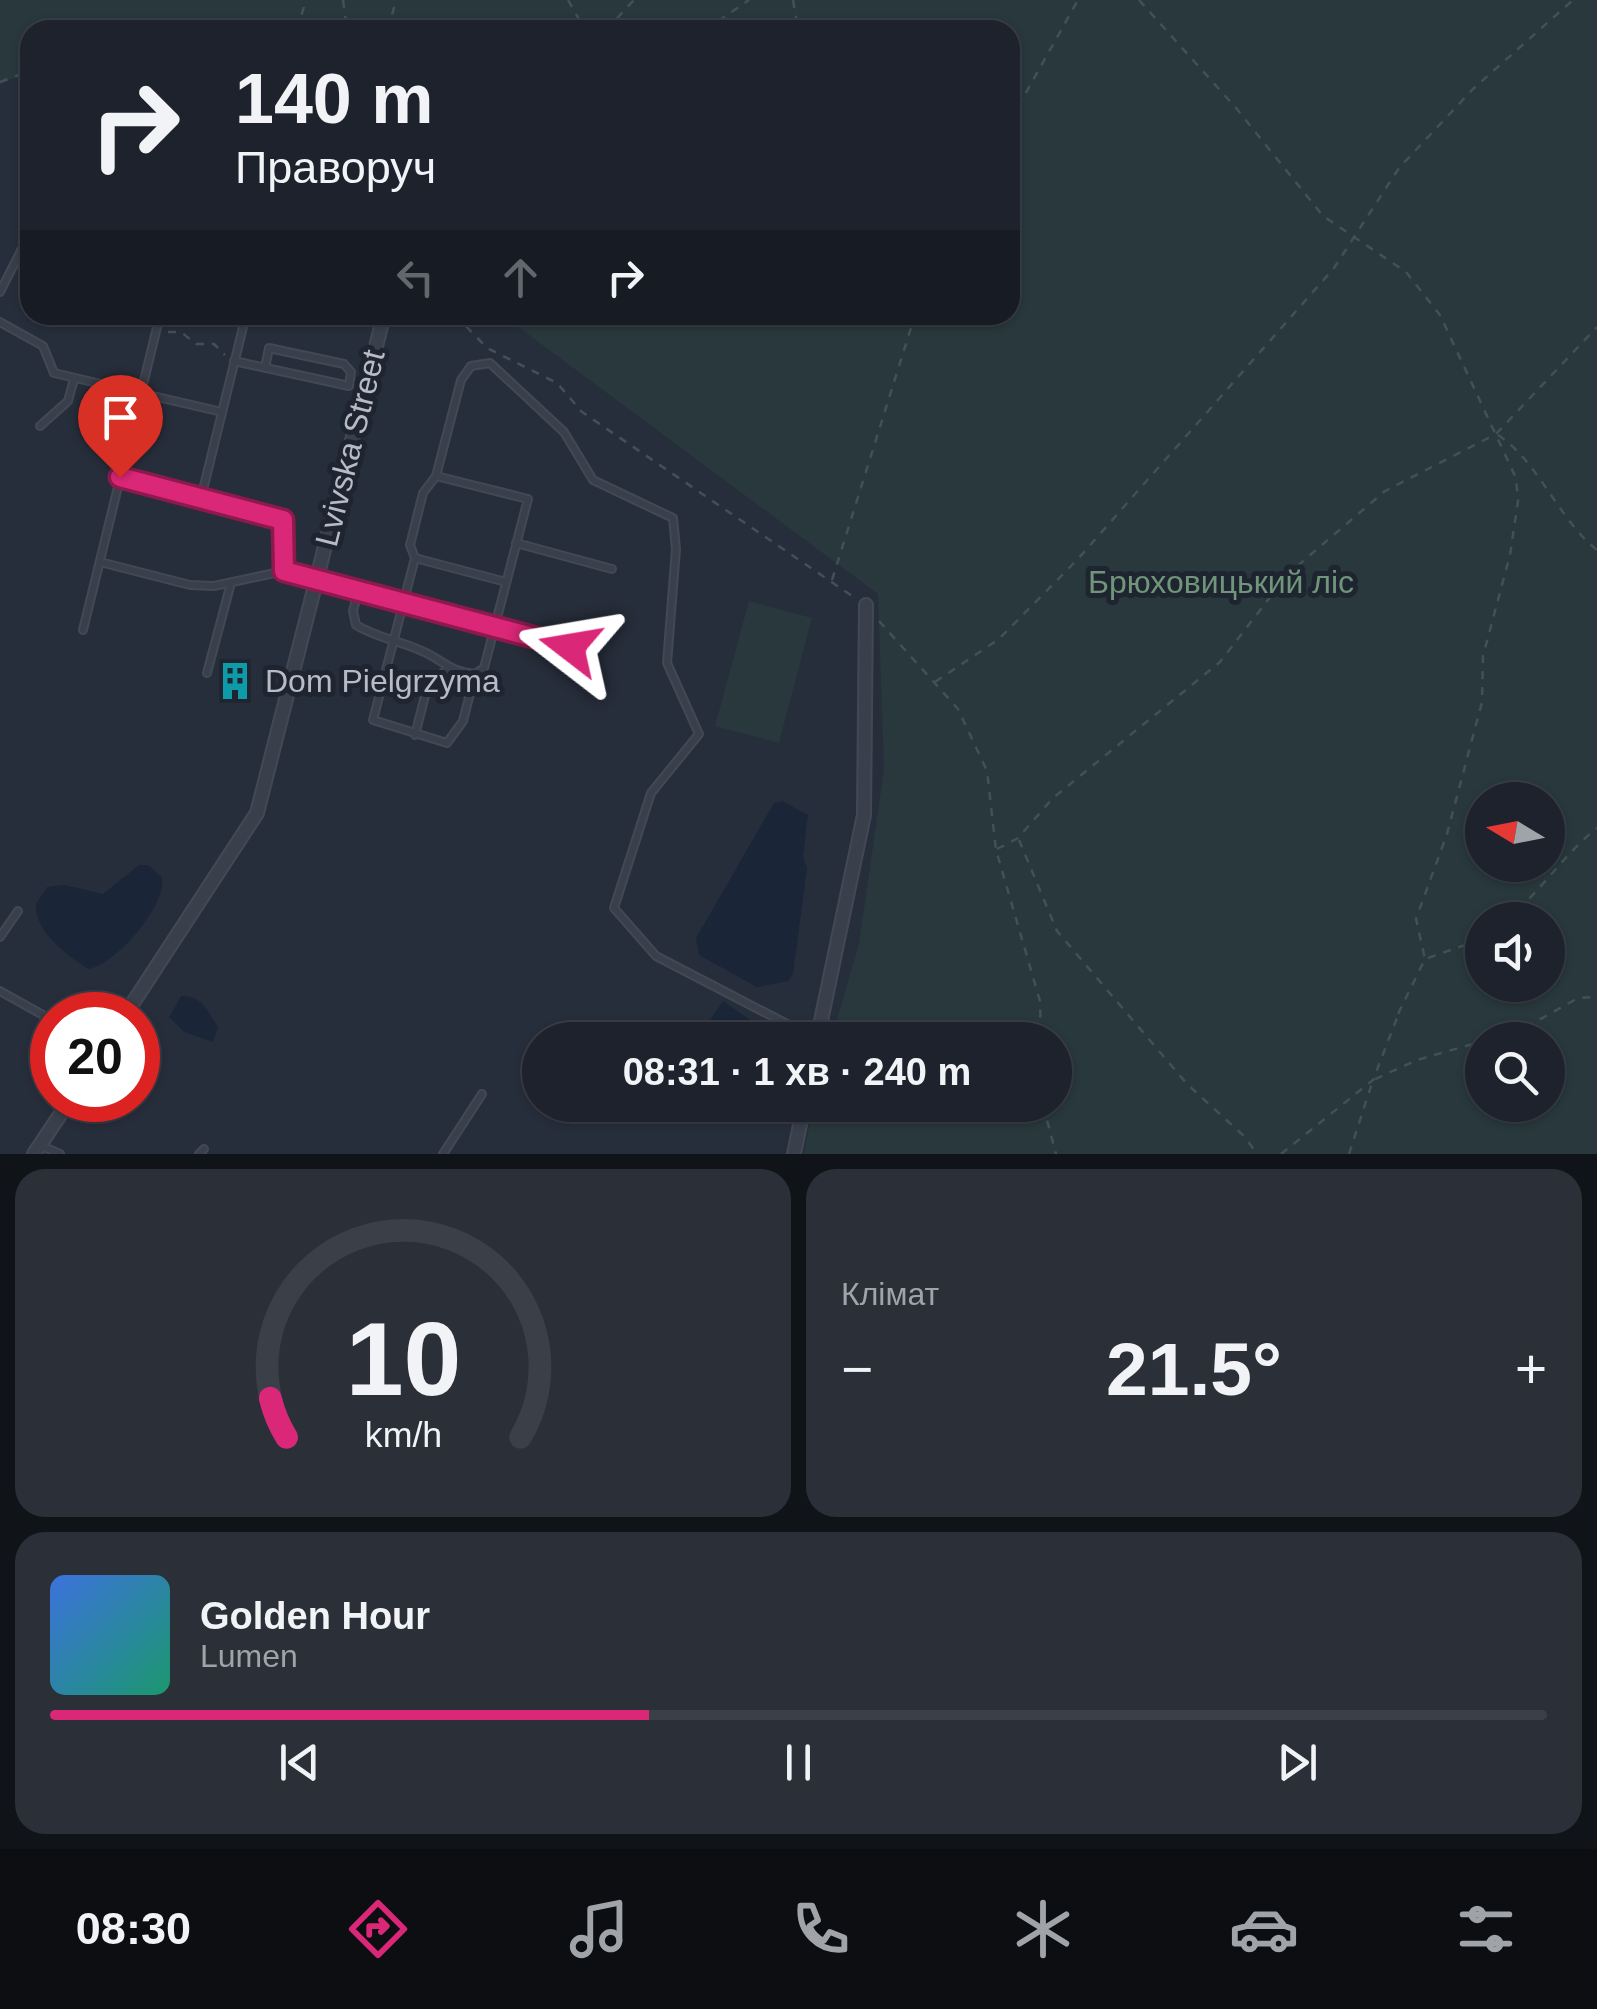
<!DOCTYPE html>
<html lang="uk">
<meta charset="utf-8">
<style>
body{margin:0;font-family:Helvetica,sans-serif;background:#2a2f38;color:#f1f3f6;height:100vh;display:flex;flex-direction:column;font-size:38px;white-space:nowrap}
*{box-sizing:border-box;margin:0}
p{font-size:32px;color:#a0a4a9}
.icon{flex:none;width:55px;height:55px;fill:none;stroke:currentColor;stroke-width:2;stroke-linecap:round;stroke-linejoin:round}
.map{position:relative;height:1154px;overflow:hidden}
.side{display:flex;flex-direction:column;gap:15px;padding:15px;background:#101318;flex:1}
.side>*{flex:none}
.top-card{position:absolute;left:20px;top:20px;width:1000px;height:305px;border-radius:30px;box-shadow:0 2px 8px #0004,0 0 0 2px #3b3f48;background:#1d222c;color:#f1f3f6;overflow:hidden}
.needle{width:65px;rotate:280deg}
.buttons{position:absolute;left:1465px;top:782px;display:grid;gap:20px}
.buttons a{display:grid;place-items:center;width:100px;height:100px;border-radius:50%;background:#1d222c;box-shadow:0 2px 8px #0004,0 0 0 2px #3b3f48;font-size:50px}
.speed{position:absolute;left:30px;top:992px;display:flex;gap:20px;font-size:50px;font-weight:700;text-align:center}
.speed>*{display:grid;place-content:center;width:130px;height:130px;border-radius:50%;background:#1d222c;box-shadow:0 2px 8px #0004,0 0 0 2px #3b3f48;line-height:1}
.speed .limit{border:15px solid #d22;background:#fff;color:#111}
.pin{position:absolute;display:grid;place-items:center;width:85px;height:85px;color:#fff;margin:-102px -42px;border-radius:50% 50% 50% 0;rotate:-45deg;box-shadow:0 0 10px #0007}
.pin .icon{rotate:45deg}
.me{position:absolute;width:110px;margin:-55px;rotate:284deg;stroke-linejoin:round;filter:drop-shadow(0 0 8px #0008)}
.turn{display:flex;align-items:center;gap:35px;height:210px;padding:0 50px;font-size:45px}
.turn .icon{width:130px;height:130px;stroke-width:2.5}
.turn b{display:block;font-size:70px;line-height:85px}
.lanes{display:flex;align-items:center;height:95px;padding:0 50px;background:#0003;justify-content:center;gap:50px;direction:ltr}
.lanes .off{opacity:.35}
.big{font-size:75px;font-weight:700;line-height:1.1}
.side .tile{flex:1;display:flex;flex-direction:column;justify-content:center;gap:15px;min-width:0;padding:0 35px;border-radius:30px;background:#2a2f38}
.side .dial{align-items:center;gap:0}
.dial svg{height:260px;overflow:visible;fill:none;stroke:#3b3f48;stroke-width:7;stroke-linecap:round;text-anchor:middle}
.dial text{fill:#f1f3f6;stroke:none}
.song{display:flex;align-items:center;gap:30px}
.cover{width:120px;height:120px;border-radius:15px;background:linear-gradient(135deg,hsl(220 70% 55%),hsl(160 70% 35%))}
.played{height:10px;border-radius:5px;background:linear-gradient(90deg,#db2777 40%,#3b3f48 40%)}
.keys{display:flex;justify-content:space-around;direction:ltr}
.heat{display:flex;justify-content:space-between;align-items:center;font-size:55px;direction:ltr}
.side .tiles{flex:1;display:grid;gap:15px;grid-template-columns:1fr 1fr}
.tile:last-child{grid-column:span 2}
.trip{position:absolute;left:522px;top:1022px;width:550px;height:100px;border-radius:50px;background:#1d222c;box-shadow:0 2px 8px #0004,0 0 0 2px #3b3f48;font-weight:700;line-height:100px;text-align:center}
.dock{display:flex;height:160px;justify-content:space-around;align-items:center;background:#0c0e12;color:#a0a4a9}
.dock .icon{width:70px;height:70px}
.dock .active{color:#db2777}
.dock b{font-size:45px;color:#f1f3f6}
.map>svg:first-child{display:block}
.green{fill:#28383c;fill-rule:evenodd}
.water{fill:#1b2538}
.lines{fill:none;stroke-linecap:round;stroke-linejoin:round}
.lane-casing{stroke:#434954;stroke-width:10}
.street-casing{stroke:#434954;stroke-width:16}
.path{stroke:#415154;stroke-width:2.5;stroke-dasharray:8 8;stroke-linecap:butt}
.lane{stroke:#3a404b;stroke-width:6}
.street{stroke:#3a404b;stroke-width:12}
.route-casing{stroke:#8e194d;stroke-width:25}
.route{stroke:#db2777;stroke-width:18}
.labels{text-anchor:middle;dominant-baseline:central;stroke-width:10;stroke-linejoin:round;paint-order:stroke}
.street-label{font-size:32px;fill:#b6bbc6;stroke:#1f2530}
.park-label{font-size:32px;fill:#70957b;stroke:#1f2530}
.poi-label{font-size:32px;fill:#b6bbc6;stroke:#1f2530;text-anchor:start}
</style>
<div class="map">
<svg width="1597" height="1154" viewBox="0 0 1597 1154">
<rect width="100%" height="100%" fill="#272e3b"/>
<!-- green -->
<g class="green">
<path d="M0,0H1597V1154H804L813,1105H1055V1040H831L859,944L884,770L878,594L502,315H1010V30H30V72L0,84ZM1482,800H1548V865H1482ZM1482,920H1548V985H1482ZM1482,1040H1548V1105H1482Z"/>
<path d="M749,601L812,618L779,743L715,726Z"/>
</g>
<!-- water -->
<g class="water">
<path d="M782,801L808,815L803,857L807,868L793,974L788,981L757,987L699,955L696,938L774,803Z"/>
<path d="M139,865H148L162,877C168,904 115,966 88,969C67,955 34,932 36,904L47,887L65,885L103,894Z"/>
<path d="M181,996C202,995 208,1012 218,1027L213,1042L184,1032L169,1017Z"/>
<path d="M723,1001L759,1026L760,1040H696Z"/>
</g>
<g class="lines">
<!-- lane casing -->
<g class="lane-casing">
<g id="lane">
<path d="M0,292L30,233"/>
<path d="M0,322L43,346L54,373L222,412"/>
<path d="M234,361L349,386L351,372L344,364L269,348L265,368"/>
<path d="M40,426L68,401L74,379"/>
<path d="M120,477L283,520L284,571"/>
<path d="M201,498L246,315"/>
<path d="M516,543L612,569"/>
<path d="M415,558L506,582"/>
<path d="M100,562L190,585L214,586L284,571L570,647"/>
<path d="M358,592L353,611L356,625C380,640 409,642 432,656C449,666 454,672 475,674L484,668L528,499L436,476"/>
<path d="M83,630L160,315"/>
<path d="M207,673L231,583"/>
<path d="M475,674L463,721L447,743L373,720L415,558L410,545L423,493L436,476L461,380L471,366L490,363L564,432L593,480L673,518L676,549L667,663L699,734L651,793L614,908L656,956L816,1039"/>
<path d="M415,735L427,688L446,670"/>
<path d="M0,937L18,911"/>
<path d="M0,991L52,1020"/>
<path d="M42,1146L60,1154"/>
<path d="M199,1154L204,1149"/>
<path d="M443,1154L482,1094"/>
</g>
</g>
<!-- street casing -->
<g class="street-casing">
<g id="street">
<path d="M125,1015L257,813L384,315"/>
<path d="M817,1040L864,815L866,605"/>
<path d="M34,1154L70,1100"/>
<path d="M794,1154L804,1105"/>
</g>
</g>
<!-- path -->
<g class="path">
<path d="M343,0L347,30"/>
<path d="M568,0L585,30"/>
<path d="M793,0L798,30"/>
<path d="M1139,0L1236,108L1323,216L1406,272L1440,315L1516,478L1518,501L1510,555L1483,656L1482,702L1447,834L1416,919L1425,959L1396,1018"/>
<path d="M297,30L306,0"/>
<path d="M388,30L396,0"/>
<path d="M606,30L634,0"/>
<path d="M705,30L749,0"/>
<path d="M0,82L30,71"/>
<path d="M1010,121L1078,0"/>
<path d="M455,315L487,348L557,383L582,412L855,598"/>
<path d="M168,332H181L196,344H214L225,355"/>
<path d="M1498,435C1539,462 1558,519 1597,550"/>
<path d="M832,580L915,315"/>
<path d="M879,621L958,709L987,771L996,850L1040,1001L1041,1040"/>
<path d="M935,682L999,639L1077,560L1334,268L1399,168L1473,89L1573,0"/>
<path d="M1019,840L1057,931L1187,1084L1245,1137L1257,1154"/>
<path d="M997,849L1018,838L1053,798L1220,662L1288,574L1385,491L1496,434L1597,327"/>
<path d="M1506,920C1541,892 1562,856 1597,828"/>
<path d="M1428,958L1482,939"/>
<path d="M1043,1105L1056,1154"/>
<path d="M1281,1154L1373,1080L1397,1018"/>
<path d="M1349,1154L1373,1080L1417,1060L1521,1030L1578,998L1597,997"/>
</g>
<!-- lane -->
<use href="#lane" class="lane"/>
<!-- street -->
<use href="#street" class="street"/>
</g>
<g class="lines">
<!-- route casing -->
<g class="route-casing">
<path id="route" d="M120,477L283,520L284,571L570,647"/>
</g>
<!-- route -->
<use href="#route" class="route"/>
</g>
<!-- icons -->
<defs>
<g id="building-bare" transform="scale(3)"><path d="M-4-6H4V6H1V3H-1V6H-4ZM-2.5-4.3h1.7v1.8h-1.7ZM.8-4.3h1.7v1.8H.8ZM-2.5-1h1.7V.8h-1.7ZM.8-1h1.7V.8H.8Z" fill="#0f9aa8" stroke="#1f2530" stroke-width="2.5" paint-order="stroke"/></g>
</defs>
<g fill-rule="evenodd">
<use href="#building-bare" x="235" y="681"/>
</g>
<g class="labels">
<!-- street labels -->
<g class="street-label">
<text transform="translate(350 448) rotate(-76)">Lvivska Street</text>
</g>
<!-- park labels -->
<g class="park-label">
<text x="1221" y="582">Брюховицький ліс</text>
</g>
<!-- poi labels -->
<g class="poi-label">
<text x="265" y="681">Dom Pielgrzyma</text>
</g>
</g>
</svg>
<div class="buttons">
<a><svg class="needle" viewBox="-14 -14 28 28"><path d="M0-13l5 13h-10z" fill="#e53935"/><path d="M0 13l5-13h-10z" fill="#a0a4a9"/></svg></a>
<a><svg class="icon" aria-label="sound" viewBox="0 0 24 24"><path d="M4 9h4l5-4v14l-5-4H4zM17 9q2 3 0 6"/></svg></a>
<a><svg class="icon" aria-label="search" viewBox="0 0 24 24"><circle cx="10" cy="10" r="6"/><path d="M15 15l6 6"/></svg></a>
</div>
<div class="speed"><div class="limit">20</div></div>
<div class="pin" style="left:120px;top:477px;background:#d93025"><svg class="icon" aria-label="arrive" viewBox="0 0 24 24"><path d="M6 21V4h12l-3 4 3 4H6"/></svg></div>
<svg class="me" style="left:570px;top:647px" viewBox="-20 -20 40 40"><path d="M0-17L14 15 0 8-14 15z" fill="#db2777" stroke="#fff" stroke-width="4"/></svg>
<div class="trip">08:31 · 1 хв · 240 m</div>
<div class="top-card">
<div class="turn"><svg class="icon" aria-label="right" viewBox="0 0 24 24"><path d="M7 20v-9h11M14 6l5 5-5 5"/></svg><div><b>140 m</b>Праворуч</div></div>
<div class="lanes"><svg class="icon off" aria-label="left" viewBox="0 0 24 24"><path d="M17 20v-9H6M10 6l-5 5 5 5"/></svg><svg class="icon off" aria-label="ahead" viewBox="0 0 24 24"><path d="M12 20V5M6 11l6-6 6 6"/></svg><svg class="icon" aria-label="right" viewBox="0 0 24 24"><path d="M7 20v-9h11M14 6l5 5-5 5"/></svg></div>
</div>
</div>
<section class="side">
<div class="tiles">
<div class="tile dial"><svg viewBox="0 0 100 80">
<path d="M14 69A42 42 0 1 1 86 69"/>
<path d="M14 69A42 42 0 0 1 9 57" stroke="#db2777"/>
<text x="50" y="56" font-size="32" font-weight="700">10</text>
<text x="50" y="72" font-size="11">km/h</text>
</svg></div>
<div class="tile"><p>Клімат</p>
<div class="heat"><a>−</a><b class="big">21.5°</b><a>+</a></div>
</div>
<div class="tile">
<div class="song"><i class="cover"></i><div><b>Golden Hour</b><p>Lumen</p></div></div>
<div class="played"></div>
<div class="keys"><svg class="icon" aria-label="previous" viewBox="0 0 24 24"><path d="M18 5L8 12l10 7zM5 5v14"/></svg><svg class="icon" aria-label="pause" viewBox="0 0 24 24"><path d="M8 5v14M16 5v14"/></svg><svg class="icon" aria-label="next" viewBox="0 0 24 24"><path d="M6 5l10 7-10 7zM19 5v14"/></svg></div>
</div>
</div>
</section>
<nav class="dock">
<b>08:30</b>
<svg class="icon active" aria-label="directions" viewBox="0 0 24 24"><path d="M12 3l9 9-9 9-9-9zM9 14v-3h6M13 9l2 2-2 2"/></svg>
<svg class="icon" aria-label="music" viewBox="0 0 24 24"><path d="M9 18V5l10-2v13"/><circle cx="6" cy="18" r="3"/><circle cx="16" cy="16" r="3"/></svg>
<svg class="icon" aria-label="phone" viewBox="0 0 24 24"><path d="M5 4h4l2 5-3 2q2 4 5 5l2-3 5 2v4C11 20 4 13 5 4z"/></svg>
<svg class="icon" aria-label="climate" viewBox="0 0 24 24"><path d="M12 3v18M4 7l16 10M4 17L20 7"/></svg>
<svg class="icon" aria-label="car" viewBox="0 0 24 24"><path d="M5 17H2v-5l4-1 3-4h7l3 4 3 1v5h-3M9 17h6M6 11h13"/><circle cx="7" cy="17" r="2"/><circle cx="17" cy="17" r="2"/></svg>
<svg class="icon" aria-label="filters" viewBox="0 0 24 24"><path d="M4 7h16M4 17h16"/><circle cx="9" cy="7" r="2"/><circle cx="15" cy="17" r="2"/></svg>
</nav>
